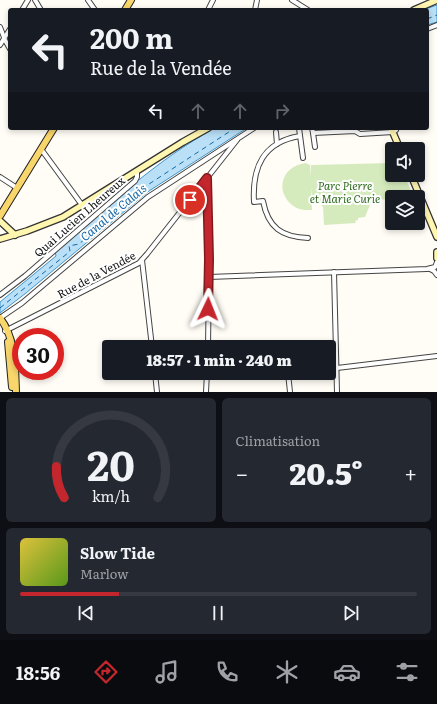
<!DOCTYPE html>
<html lang="fr">
<meta charset="utf-8">
<style>
body{margin:0;font-family:Literata,serif;background:#242831;color:#f1f3f6;height:100vh;display:flex;flex-direction:column;font-size:15px;white-space:nowrap}
*{box-sizing:border-box;margin:0}
p{font-size:13px;color:#9ea1a6}
.icon{flex:none;width:22px;height:22px;fill:none;stroke:currentColor;stroke-width:2;stroke-linecap:round;stroke-linejoin:round}
.map{position:relative;height:392px;overflow:hidden}
.panel{display:flex;flex-direction:column;gap:6px;padding:6px;background:#0d0f14;flex:1}
.panel>*{flex:none}
.banner{position:absolute;left:8px;top:8px;width:421px;height:122px;border-radius:4px;box-shadow:0 2px 6px #0003;background:#171b24;color:#f1f3f6;overflow:hidden}
.controls{position:absolute;left:385px;top:142px;display:grid;gap:8px}
.controls a{display:grid;place-items:center;width:40px;height:40px;border-radius:4px;background:#171b24;box-shadow:0 2px 6px #0003;font-size:20px}
.speed{position:absolute;left:12px;top:328px;display:flex;gap:8px;font-size:20px;font-weight:700;text-align:center}
.speed>*{display:grid;place-content:center;width:52px;height:52px;border-radius:50%;background:#171b24;box-shadow:0 2px 6px #0003;line-height:1}
.speed .limit{border:6px solid #d22;background:#fff;color:#111}
.pin{position:absolute;display:grid;place-items:center;width:34px;height:34px;color:#fff;margin:-17px;border:2px solid #fff;border-radius:50%;box-shadow:0 1px 4px #0007}
.me{position:absolute;width:44px;margin:-22px;rotate:2deg;stroke-linejoin:round;filter:drop-shadow(0 0 3px #0008)}
.turn{display:flex;align-items:center;gap:14px;height:84px;padding:0 16px;font-size:18px}
.turn .icon{width:52px;height:52px;stroke-width:2.5}
.turn b{display:block;font-size:28px;line-height:34px}
.lanes{display:flex;align-items:center;height:38px;padding:0 16px;background:#0003;justify-content:center;gap:20px;direction:ltr}
.lanes .off{opacity:.35}
.big{font-size:30px;font-weight:800;line-height:1.1}
.panel .card{flex:1;display:flex;flex-direction:column;justify-content:center;gap:6px;min-width:0;padding:0 14px;border-radius:6px;background:#242831}
.panel .dial{align-items:center;gap:0}
.dial svg{height:104px;overflow:visible;fill:none;stroke:#363941;stroke-width:7;stroke-linecap:round;text-anchor:middle}
.dial text{fill:#f1f3f6;stroke:none}
.song{display:flex;align-items:center;gap:12px}
.cover{width:48px;height:48px;border-radius:6px;background:linear-gradient(135deg,hsl(50 70% 55%),hsl(90 70% 35%))}
.played{height:4px;border-radius:2px;background:linear-gradient(90deg,#c4262e 25%,#363941 25%)}
.keys{display:flex;justify-content:space-around;direction:ltr}
.heat{display:flex;justify-content:space-between;align-items:center;font-size:22px;direction:ltr}
.panel .tiles{flex:1;display:grid;gap:6px;grid-template-columns:1fr 1fr}
.card:last-child{grid-column:span 2}
.trip{position:absolute;left:102px;top:340px;width:234px;height:40px;border-radius:4px;background:#171b24;box-shadow:0 2px 6px #0003;font-weight:800;line-height:40px;text-align:center}
.tabs{display:flex;height:64px;justify-content:space-around;align-items:center;background:#090b0e;color:#9ea1a6}
.tabs .icon{width:28px;height:28px}
.tabs .selected{color:#c4262e}
.tabs b{font-size:18px;color:#f1f3f6}
.map>svg:first-child{display:block}
.green{fill:#d5ebbd}
.water{fill:#b9e0f7;stroke:#3f96cf}
.lines{fill:none;stroke-linecap:round;stroke-linejoin:round}
.ferry{stroke:#1768a6;stroke-width:1;stroke-dasharray:5 4;stroke-linecap:butt}
.street-casing{stroke:#444;stroke-width:6}
.secondary-casing{stroke:#333;stroke-width:8}
.primary-casing{stroke:#222;stroke-width:8}
.street{stroke:#fff;stroke-width:4}
.secondary{stroke:#fff6b0;stroke-width:5.5}
.primary{stroke:#f9d66b;stroke-width:6}
.route-casing{stroke:#7f191e;stroke-width:10}
.route{stroke:#c4262e;stroke-width:7}
.labels{text-anchor:middle;dominant-baseline:central;stroke-width:4;stroke-linejoin:round;paint-order:stroke}
.park-label{font-size:11px;font-style:italic;fill:#2f6b1f;stroke:#fff}
.street-label{font-size:11px;fill:#111;stroke:#fff}
.water-label{font-size:12px;font-style:italic;fill:#1768a6;stroke:#fff}
</style>
<div class="map">
<svg width="437" height="392" viewBox="0 0 437 392">
<rect width="100%" height="100%" fill="#fffdf5"/>
<!-- green -->
<path class="green" d="M306,163L310,165V177L311,165L392,163V175H404L414,197H392V199L372,200L365,217L358,218V220L355,221L356,223L324,225L323,207L312,195L311,188L312,210C307,210 303,210 299,209C274,198 278,166 306,163Z"/>
<!-- water -->
<g class="water">
<path d="M437,5V22L427,25V10H423Z"/>
<path d="M215,128H247L149,191L26,293L0,313V302L56,256L55,251C106,208 156,160 215,128Z"/>
</g>
<g class="lines">
<!-- ferry -->
<g class="ferry">
<path d="M427,19L437,15"/>
<path d="M0,308L68,253L70,251L69,246L79,244L146,186L235,128"/>
</g>
<!-- street casing -->
<g class="street-casing">
<g id="street">
<path d="M35,0L41,10"/>
<path d="M88,0L95,10"/>
<path d="M292,0L308,10"/>
<path d="M22,10L28,0"/>
<path d="M208,10L213,0"/>
<path d="M255,10L257,0"/>
<path d="M0,27L5,40L10,49"/>
<path d="M427,29L437,25"/>
<path d="M0,45L10,29"/>
<path d="M299,128L303,158"/>
<path d="M312,128L313,133L355,131L360,134L393,132L396,130"/>
<path d="M276,132L277,144"/>
<path d="M313,133L315,147"/>
<path d="M300,136C263,142 252,167 254,202L263,201C268,228 282,237 308,238"/>
<path d="M41,149L82,205"/>
<path d="M0,177L17,188"/>
<path d="M207,178L209,274L208,347"/>
<path d="M142,260L152,347"/>
<path d="M430,269L434,271L437,275"/>
<path d="M334,272L337,392"/>
<path d="M209,277L427,269L435,267L437,262"/>
<path d="M0,295L25,276L135,181L137,177V171"/>
<path d="M0,318L22,303L148,197L254,128"/>
<path d="M5,331L139,263L147,254L237,140"/>
<path d="M152,344H208"/>
<path d="M337,368L437,356"/>
<path d="M155,373L157,392"/>
<path d="M288,373L290,392"/>
<path d="M206,392L207,373"/>
</g>
</g>
<!-- secondary casing -->
<g class="secondary-casing">
<g id="secondary">
<path d="M414,10L437,0"/>
<path d="M391,128L400,149"/>
<path d="M411,175L437,237"/>
<path d="M0,221L15,235"/>
<path d="M0,239L27,231L63,217L183,142L208,128"/>
<path d="M437,252V258"/>
</g>
</g>
<!-- primary casing -->
<g class="primary-casing">
<g id="primary">
<path d="M125,10L131,0"/>
<path d="M0,216L54,128"/>
<path d="M0,318C16,339 15,367 16,392"/>
<path d="M8,342L12,387"/>
</g>
</g>
<!-- street -->
<use href="#street" class="street"/>
<!-- secondary -->
<use href="#secondary" class="secondary"/>
<!-- primary -->
<use href="#primary" class="primary"/>
</g>
<g class="lines">
<!-- route casing -->
<g class="route-casing">
<path id="route" d="M190,200L207,178L209,259L208,309"/>
</g>
<!-- route -->
<use href="#route" class="route"/>
</g>
<g class="labels">
<!-- park labels -->
<g class="park-label">
<text x="345" y="185">Parc Pierre<tspan x="345" dy="13">et Marie Curie</tspan></text>
</g>
<!-- street labels -->
<g class="street-label">
<text transform="translate(79 216) rotate(-41)">Quai Lucien Lheureux</text>
<text transform="translate(96 274) rotate(-28)">Rue de la Vendée</text>
</g>
<!-- water labels -->
<g class="water-label">
<text transform="translate(113 212) rotate(-40)">Canal de Calais</text>
</g>
</g>
</svg>
<div class="controls">
<a><svg class="icon" aria-label="sound" viewBox="0 0 24 24"><path d="M4 9h4l5-4v14l-5-4H4zM17 9q2 3 0 6"/></svg></a>
<a><svg class="icon" aria-label="layers" viewBox="0 0 24 24"><path d="M12 4l9 5-9 5-9-5zM3 14l9 5 9-5"/></svg></a>
</div>
<div class="speed"><div class="limit">30</div></div>
<div class="pin" style="left:190px;top:200px;background:#d93025"><svg class="icon" aria-label="arrive" viewBox="0 0 24 24"><path d="M6 21V4h12l-3 4 3 4H6"/></svg></div>
<svg class="me" style="left:208px;top:309px" viewBox="-20 -20 40 40"><path d="M0-17L14 15 0 8-14 15z" fill="#c4262e" stroke="#fff" stroke-width="4"/></svg>
<div class="trip">18:57 · 1 min · 240 m</div>
<div class="banner">
<div class="turn"><svg class="icon" aria-label="left" viewBox="0 0 24 24"><path d="M17 20v-9H6M10 6l-5 5 5 5"/></svg><div><b>200 m</b>Rue de la Vendée</div></div>
<div class="lanes"><svg class="icon" aria-label="left" viewBox="0 0 24 24"><path d="M17 20v-9H6M10 6l-5 5 5 5"/></svg><svg class="icon off" aria-label="ahead" viewBox="0 0 24 24"><path d="M12 20V5M6 11l6-6 6 6"/></svg><svg class="icon off" aria-label="ahead" viewBox="0 0 24 24"><path d="M12 20V5M6 11l6-6 6 6"/></svg><svg class="icon off" aria-label="right" viewBox="0 0 24 24"><path d="M7 20v-9h11M14 6l5 5-5 5"/></svg></div>
</div>
</div>
<section class="panel">
<div class="tiles">
<div class="card dial"><svg viewBox="0 0 100 80">
<path d="M14 69A42 42 0 1 1 86 69"/>
<path d="M14 69A42 42 0 0 1 8 45" stroke="#c4262e"/>
<text x="50" y="56" font-size="32" font-weight="700">20</text>
<text x="50" y="72" font-size="11">km/h</text>
</svg></div>
<div class="card"><p>Climatisation</p>
<div class="heat"><a>−</a><b class="big">20.5°</b><a>+</a></div>
</div>
<div class="card">
<div class="song"><i class="cover"></i><div><b>Slow Tide</b><p>Marlow</p></div></div>
<div class="played"></div>
<div class="keys"><svg class="icon" aria-label="previous" viewBox="0 0 24 24"><path d="M18 5L8 12l10 7zM5 5v14"/></svg><svg class="icon" aria-label="pause" viewBox="0 0 24 24"><path d="M8 5v14M16 5v14"/></svg><svg class="icon" aria-label="next" viewBox="0 0 24 24"><path d="M6 5l10 7-10 7zM19 5v14"/></svg></div>
</div>
</div>
</section>
<nav class="tabs">
<b>18:56</b>
<svg class="icon selected" aria-label="directions" viewBox="0 0 24 24"><path d="M12 3l9 9-9 9-9-9zM9 14v-3h6M13 9l2 2-2 2"/></svg>
<svg class="icon" aria-label="music" viewBox="0 0 24 24"><path d="M9 18V5l10-2v13"/><circle cx="6" cy="18" r="3"/><circle cx="16" cy="16" r="3"/></svg>
<svg class="icon" aria-label="phone" viewBox="0 0 24 24"><path d="M5 4h4l2 5-3 2q2 4 5 5l2-3 5 2v4C11 20 4 13 5 4z"/></svg>
<svg class="icon" aria-label="climate" viewBox="0 0 24 24"><path d="M12 3v18M4 7l16 10M4 17L20 7"/></svg>
<svg class="icon" aria-label="car" viewBox="0 0 24 24"><path d="M5 17H2v-5l4-1 3-4h7l3 4 3 1v5h-3M9 17h6M6 11h13"/><circle cx="7" cy="17" r="2"/><circle cx="17" cy="17" r="2"/></svg>
<svg class="icon" aria-label="filters" viewBox="0 0 24 24"><path d="M4 7h16M4 17h16"/><circle cx="9" cy="7" r="2"/><circle cx="15" cy="17" r="2"/></svg>
</nav>
